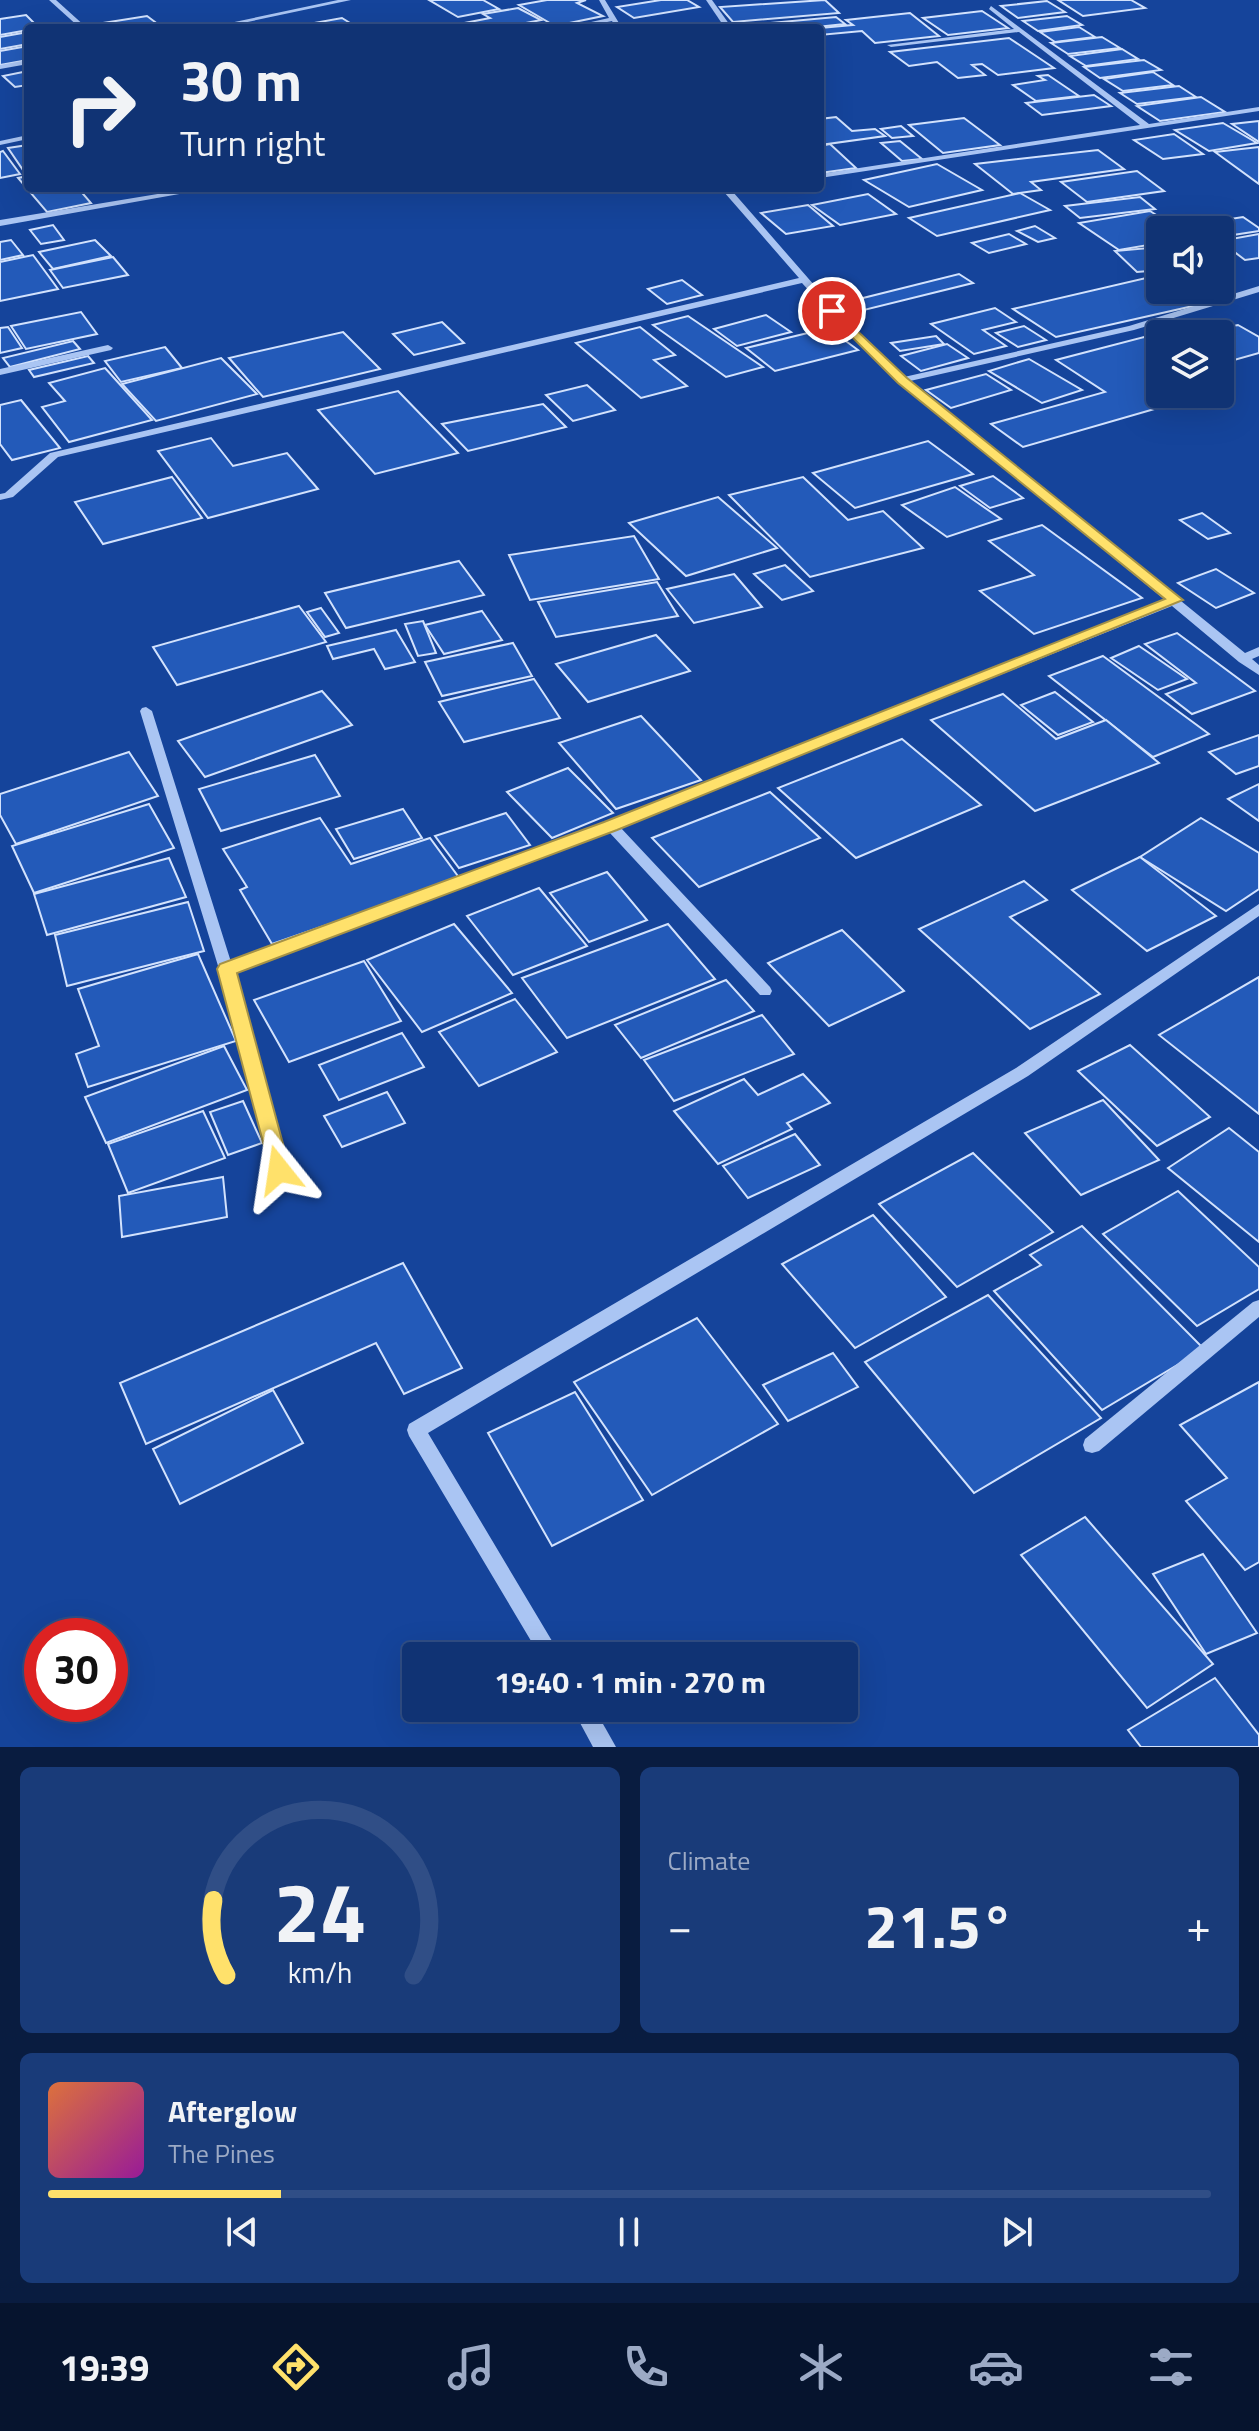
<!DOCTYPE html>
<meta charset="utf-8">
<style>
body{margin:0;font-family:"Titillium Web",sans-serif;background:#193b79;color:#f1f3f6;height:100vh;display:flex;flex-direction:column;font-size:30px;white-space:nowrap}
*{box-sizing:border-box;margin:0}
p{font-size:26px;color:#9caac5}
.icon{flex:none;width:44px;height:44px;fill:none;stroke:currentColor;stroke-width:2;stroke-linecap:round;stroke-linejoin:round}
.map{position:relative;height:1747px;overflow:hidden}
.drawer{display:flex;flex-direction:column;gap:20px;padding:20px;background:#091c40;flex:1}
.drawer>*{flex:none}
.banner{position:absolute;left:24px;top:24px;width:800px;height:168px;border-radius:8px;box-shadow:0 8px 32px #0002,0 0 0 2px #304e86;background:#103374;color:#f1f3f6;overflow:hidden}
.tools{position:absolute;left:1146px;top:216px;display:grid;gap:16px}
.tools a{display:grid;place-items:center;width:88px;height:88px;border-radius:8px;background:#103374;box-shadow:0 8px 32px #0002,0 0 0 2px #304e86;font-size:40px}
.speed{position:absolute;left:24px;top:1618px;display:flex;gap:16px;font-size:40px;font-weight:700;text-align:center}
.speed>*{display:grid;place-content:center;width:104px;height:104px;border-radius:50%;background:#103374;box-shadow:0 8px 32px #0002,0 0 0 2px #304e86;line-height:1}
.speed .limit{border:12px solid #d22;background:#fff;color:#111}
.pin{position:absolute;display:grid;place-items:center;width:68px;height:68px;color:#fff;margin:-34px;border:4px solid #fff;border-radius:50%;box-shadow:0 2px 8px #0007}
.me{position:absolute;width:88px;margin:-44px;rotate:345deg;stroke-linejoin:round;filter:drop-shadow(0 0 6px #0008)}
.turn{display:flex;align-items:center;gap:28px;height:168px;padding:0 24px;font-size:36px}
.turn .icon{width:104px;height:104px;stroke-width:2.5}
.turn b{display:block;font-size:56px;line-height:68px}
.big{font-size:60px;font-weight:700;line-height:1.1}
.drawer .widget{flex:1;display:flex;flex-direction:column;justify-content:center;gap:12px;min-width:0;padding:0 28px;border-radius:12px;background:#193b79}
.drawer .dial{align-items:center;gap:0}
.dial svg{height:208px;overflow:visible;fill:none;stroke:#304e86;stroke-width:7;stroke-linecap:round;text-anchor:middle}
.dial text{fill:#f1f3f6;stroke:none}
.song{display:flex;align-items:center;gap:24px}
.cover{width:96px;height:96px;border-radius:12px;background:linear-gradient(135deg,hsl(20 70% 55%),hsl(300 70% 35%))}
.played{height:8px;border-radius:4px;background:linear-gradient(90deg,#ffe16b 20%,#304e86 20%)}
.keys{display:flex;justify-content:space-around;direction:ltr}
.heat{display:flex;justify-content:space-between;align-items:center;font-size:44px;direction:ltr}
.drawer .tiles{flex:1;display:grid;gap:20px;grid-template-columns:1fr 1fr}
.widget:last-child{grid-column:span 2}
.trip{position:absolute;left:402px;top:1642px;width:456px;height:80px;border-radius:8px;background:#103374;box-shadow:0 8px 32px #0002,0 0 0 2px #304e86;font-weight:700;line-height:80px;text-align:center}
.tab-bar{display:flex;height:128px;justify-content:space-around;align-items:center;background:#06142e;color:#9caac5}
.tab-bar .icon{width:56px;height:56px}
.tab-bar .active{color:#ffe16b}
.tab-bar b{font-size:36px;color:#f1f3f6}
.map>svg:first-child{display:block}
.building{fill:#235ab9;stroke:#d2e2fd;stroke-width:2}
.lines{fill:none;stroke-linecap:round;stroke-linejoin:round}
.minor{fill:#aac5f3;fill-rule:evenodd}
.route{fill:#ffe16b;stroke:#a69246;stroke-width:2}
</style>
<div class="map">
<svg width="1259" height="1747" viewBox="0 0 1259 1747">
<rect width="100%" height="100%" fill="#15449b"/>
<!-- building -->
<g class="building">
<path d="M429,0H483L499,9L458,17Z"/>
<path d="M547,0H586L577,3L603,16L555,26L519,5Z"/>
<path d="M661,0H687L699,7L634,18L617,7Z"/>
<path d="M825,0L839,13L733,22L720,7Z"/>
<path d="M1058,0H1131L1145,8L1083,16Z"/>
<path d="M1047,1L1065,12L1018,18L1001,6Z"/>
<path d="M518,8L541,20L526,23L535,28L449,26L490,18L483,14Z"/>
<path d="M982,11L1008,28L948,35L923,18Z"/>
<path d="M910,13L939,36L875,43L862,31L820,35V28L853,25L846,20Z"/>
<path d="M26,15L39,28L0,35V19Z"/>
<path d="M147,16L163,28H101L97,24Z"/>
<path d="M1067,16L1082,25L1038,31L1023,21Z"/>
<path d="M836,17L845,24L807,28L738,26Z"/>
<path d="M342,18L358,28L292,27Z"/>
<path d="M1079,27L1095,37L1055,42L1040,32Z"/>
<path d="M28,32V44L0,49V37Z"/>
<path d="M1102,37L1120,48L1068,54L1051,43Z"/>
<path d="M1009,38L1054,68L998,75L982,64L972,65L985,75L958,78L937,62L909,66L890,52Z"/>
<path d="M28,46V60L0,65V51Z"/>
<path d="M1122,49L1138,59L1086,66L1070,56Z"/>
<path d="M1144,60L1161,70L1100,78L1084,67Z"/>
<path d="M28,71V85L15,87L3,76Z"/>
<path d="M1153,72L1173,85L1123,91L1104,79Z"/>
<path d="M1048,75L1079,96L1036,101L1013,85L1045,80L1038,76Z"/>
<path d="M1179,86L1196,97L1137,104L1120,93Z"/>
<path d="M1094,95L1111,106L1042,115L1026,103Z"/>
<path d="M1201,97L1225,112L1160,121L1137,106Z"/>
<path d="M836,117L852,131L875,129L885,136L820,145V119Z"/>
<path d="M964,118L1000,145L943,153L909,125Z"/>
<path d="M1259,121V142L1232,124Z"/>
<path d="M1223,123L1257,143L1209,151L1175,130Z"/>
<path d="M901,126L913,136L892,138L881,129Z"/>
<path d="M1174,134L1203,154L1163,159L1134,140Z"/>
<path d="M900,141L922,159L902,161L881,143Z"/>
<path d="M830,144L856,168L820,173V146Z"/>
<path d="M28,145V172L25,173L8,148Z"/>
<path d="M1259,147V184L1215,152Z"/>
<path d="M1098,150L1124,169L1031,182L1041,190L1013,194L975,164Z"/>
<path d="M3,151L20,174L0,178V152Z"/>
<path d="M937,164L982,190L909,207L864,180Z"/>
<path d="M1137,171L1164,191L1087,202L1061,182Z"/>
<path d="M28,176V188H78L91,203L47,212L18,178Z"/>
<path d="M1020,193L1050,210L937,236L909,218Z"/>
<path d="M868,194L896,214L840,225L812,205Z"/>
<path d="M1140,197L1155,209L1080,218L1065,206Z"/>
<path d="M808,205L833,226L786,234L761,213Z"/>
<path d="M1150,211L1180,230H1160V243L1119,250L1079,223Z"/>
<path d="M1243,217L1259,228V231L1220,237V230H1206L1198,224Z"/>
<path d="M53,225L64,240L41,244L30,230Z"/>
<path d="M1035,226L1055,238L1038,242L1017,231Z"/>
<path d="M1009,234L1026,244L989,253L972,243Z"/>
<path d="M1259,234V258L1245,260L1220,241Z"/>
<path d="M11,240L23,255L0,260V242Z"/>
<path d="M95,240L111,256L53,269L39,252Z"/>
<path d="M1160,247V270L1137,272L1115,251Z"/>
<path d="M33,255L58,289L0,301V262Z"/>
<path d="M113,257L128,275L63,288L50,270Z"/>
<path d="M959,274L973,283L864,310L851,301Z"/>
<path d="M1146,278L1160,286V290H1166L1193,306L1056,337L1013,309Z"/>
<path d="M682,280L702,295L667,304L648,289Z"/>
<path d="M995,308L1016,322L983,330L1006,346L974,354L931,324Z"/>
<path d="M81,312L97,334L26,349L11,326Z"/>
<path d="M766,315L791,332L737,346L714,329Z"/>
<path d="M688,316L763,367L726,377L653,325Z"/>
<path d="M442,322L464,343L414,355L393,334Z"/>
<path d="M1238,325L1259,337V353L1220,364V334H1191Z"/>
<path d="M1024,326L1046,340L1018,347L996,333Z"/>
<path d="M8,327L22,348L0,353V328Z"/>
<path d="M640,327L675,355L654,360L687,386L641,398L576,343Z"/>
<path d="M828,328L858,350L775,371L746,348Z"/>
<path d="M343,332L380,369L263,397L229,358Z"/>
<path d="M936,336L944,344L900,351L891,343Z"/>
<path d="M1144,337L1155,344L1160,342V394L1203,395L1023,447L991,424L1105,392L1056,360Z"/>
<path d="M73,341L80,349L10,367L3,358Z"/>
<path d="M947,344L968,358L921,371L901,356Z"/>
<path d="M165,347L182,368L121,382L105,361Z"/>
<path d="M88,356L94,363L34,377L29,370Z"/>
<path d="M221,358L257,394L156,421L122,384Z"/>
<path d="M1029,359L1082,390L1042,403L989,371Z"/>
<path d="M105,368L152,420L69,442L42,407L65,401L49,383Z"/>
<path d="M986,374L1011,390L951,408L926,390Z"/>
<path d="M587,385L615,410L573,421L546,395Z"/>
<path d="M398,391L458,453L375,474L318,410Z"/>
<path d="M21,400L60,448L12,460L0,444V405Z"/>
<path d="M543,404L566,427L468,451L442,424Z"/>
<path d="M211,438L233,466L287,453L318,489L208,518L158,451Z"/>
<path d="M928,441L973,474L855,508L813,473Z"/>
<path d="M993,476L1023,498L990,508L960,486Z"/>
<path d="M172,477L202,518L103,544L75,502Z"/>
<path d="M803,477L848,520L883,511L923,548L810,577L729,495Z"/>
<path d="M955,487L1001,519L947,537L902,505Z"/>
<path d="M718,497L777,548L686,576L629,523Z"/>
<path d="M1202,513L1230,533L1208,539L1180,520Z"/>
<path d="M1042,525L1142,598L1034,634L980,591L1034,575L989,541Z"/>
<path d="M634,536L659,579L530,600L509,555Z"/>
<path d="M459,561L484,595L346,628L325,593Z"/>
<path d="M785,565L813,591L782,600L754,574Z"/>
<path d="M1216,569L1254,593L1216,608L1178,583Z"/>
<path d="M734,574L762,607L694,623L667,589Z"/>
<path d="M657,582L678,616L556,637L538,602Z"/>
<path d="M299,606L326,642L177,685L153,647Z"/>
<path d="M321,608L339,633L325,637L307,612Z"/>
<path d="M482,611L502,640L444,654L425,625Z"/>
<path d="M423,621L436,653L418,656L405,624Z"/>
<path d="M396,630L415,662L385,669L374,649L333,659L327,646Z"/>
<path d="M1177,633L1255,691L1192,714L1166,694L1196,683L1145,644Z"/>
<path d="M656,635L690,671L588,702L556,664Z"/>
<path d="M513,643L532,676L442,696L425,662Z"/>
<path d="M1139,646L1187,679L1158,690L1111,658Z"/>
<path d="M1103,656L1209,734L1153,757L1049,676Z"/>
<path d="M534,679L560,718L464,742L439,702Z"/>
<path d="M322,691L352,725L205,777L178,741Z"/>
<path d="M1055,692L1093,722L1058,735L1021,705Z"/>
<path d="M1003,694L1056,739L1106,720L1159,763L1035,811L931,720Z"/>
<path d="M641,716L701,780L616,809L559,743Z"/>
<path d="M1259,735V766L1236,774L1209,752Z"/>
<path d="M902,739L981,805L856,858L778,788Z"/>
<path d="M129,752L158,796L16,844L0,815V794Z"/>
<path d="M315,755L340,796L221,831L199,789Z"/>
<path d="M568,768L613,813L552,838L507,792Z"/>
<path d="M1259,784V821L1228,799Z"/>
<path d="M770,792L820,838L699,887L652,838Z"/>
<path d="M149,804L174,848L34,893L12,846Z"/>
<path d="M403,809L422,838L354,859L336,829Z"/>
<path d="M506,813L530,845L459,868L435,836Z"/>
<path d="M320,818L351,864L430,838L460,879L272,944L240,890L247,887L223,849Z"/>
<path d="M1201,818L1259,853V889L1226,911L1140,857Z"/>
<path d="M1140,857L1216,916L1147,951L1072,890Z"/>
<path d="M169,858L186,897L47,935L34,894Z"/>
<path d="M607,872L647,920L589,942L550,893Z"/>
<path d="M1024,881L1047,900L1010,917L1100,994L1030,1029L919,929Z"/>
<path d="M539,888L587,946L513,975L467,916Z"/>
<path d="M188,902L204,951L67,986L55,935Z"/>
<path d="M454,924L512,993L422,1032L367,960Z"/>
<path d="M668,924L715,979L567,1038L522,978Z"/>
<path d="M842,930L904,991L829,1026L768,963Z"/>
<path d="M198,954L236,1041L88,1087L76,1054L99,1046L78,989Z"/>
<path d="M364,961L401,1021L289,1062L254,1000Z"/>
<path d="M1259,977V1114L1159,1035Z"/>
<path d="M726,980L754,1011L641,1058L615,1025Z"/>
<path d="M515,999L557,1052L479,1086L439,1032Z"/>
<path d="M762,1015L794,1054L674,1101L644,1060Z"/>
<path d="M402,1033L424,1067L339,1100L319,1065Z"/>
<path d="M1130,1045L1210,1117L1157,1146L1078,1071Z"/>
<path d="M224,1046L247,1090L106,1143L85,1097Z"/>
<path d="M803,1074L830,1103L787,1123L792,1129L718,1164L674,1111L744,1079L758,1095Z"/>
<path d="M387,1092L405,1123L342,1147L324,1116Z"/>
<path d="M1103,1100L1159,1160L1081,1195L1025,1133Z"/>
<path d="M243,1101L262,1143L228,1155L210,1112Z"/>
<path d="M203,1111L225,1158L128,1193L108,1144Z"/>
<path d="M1229,1128L1259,1152V1242L1168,1168Z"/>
<path d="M795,1134L820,1165L748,1198L723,1166Z"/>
<path d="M973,1153L1053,1232L957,1287L879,1204Z"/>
<path d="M223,1177L227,1217L122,1237L119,1196Z"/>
<path d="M1178,1191L1259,1267V1289L1197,1326L1103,1234Z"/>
<path d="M873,1215L946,1297L855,1348L782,1264Z"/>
<path d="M1082,1226L1204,1349L1102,1410L994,1291L1041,1265L1030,1255Z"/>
<path d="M403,1263L462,1368L404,1394L376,1343L146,1444L120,1383Z"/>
<path d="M988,1295L1101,1418L974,1493L865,1362Z"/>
<path d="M697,1318L778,1424L652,1495L574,1382Z"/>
<path d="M833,1353L858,1387L788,1421L763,1385Z"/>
<path d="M1259,1382V1562L1245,1570L1186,1501L1227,1478L1180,1425Z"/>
<path d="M273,1390L303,1443L180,1504L153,1449Z"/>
<path d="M575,1392L643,1500L552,1546L488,1433Z"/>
<path d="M1085,1517L1213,1664L1147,1708L1021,1555Z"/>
<path d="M1203,1554L1257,1633L1206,1654L1153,1574Z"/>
<path d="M1215,1678L1259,1735V1747H1141L1128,1730Z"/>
</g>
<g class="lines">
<!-- minor -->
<g class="minor">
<path d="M49,0H56L87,28H80Z"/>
<path d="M338,0H351L219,28H206Z"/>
<path d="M599,0H605L622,28H616L612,21L578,28H564L609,18Z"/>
<path d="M706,0H712L732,28H725Z"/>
<path d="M991,6L1149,124L1259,107V111L820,178V174L1140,125L1019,32L891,47L887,45L1014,29L989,9Z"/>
<path d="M28,60V64L0,69V65Z"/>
<path d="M28,135V139L0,145V141Z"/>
<path d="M194,188H213L0,226V220Z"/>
<path d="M725,188H745L733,192L835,309L904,377L1129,326L1259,286V292L1134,330L910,381L1175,597L1180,598L1181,601L1245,653L1259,647V656L1252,659L1259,665V675L1239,662L1172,606L620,827L770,987L772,991L770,995H760L609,832L234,972L287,1170L285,1174L279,1176L273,1174L219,969L140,711L142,708L146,707L152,711L231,962L606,823L1165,600L899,382L829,313L802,283L58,457L13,497L0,500V494L5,493L50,453L799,278L724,192Z"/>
<path d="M108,345L113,348L111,350L0,375V369Z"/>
<path d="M1259,904V916L1028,1076L428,1433L561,1656H540L409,1436L407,1430L409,1424L1016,1068Z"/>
<path d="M1259,1300V1317L1099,1451L1092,1453L1085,1451L1083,1445L1085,1439L1253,1302Z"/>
<path d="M572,1708H594L616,1747H593Z"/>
</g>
</g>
<!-- route -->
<path class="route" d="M832,307L907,378L1183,600L617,830L237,973L290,1170L287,1176L279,1178L272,1176L217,969L220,964L604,822L1165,599L898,383L826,311Z"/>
</svg>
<div class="tools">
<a><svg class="icon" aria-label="sound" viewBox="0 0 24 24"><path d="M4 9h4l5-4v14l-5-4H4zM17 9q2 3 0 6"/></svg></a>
<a><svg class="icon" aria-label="layers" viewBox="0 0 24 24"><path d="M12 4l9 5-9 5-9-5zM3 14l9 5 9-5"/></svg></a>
</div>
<div class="speed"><div class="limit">30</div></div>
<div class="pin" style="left:832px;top:311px;background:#d93025"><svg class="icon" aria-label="arrive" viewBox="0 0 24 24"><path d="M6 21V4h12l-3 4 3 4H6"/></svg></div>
<svg class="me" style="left:279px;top:1170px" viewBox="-20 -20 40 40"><path d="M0-17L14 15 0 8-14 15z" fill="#ffe16b" stroke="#fff" stroke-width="4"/></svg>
<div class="trip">19:40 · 1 min · 270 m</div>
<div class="banner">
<div class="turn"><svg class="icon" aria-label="right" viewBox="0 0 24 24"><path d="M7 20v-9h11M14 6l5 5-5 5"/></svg><div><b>30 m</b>Turn right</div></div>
</div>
</div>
<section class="drawer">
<div class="tiles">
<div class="widget dial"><svg viewBox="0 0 100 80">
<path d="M14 69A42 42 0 1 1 86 69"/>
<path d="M14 69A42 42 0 0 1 9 40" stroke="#ffe16b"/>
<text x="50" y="56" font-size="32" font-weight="700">24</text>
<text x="50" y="72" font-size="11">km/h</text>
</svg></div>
<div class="widget"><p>Climate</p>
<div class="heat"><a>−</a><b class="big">21.5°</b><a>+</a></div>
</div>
<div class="widget">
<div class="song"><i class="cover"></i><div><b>Afterglow</b><p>The Pines</p></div></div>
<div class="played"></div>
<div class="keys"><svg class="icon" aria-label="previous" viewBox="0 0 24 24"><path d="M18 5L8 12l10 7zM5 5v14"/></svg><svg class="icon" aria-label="pause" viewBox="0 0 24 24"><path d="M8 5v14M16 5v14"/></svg><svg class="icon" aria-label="next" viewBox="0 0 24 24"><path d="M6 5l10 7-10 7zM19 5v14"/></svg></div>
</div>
</div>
</section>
<nav class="tab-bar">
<b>19:39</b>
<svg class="icon active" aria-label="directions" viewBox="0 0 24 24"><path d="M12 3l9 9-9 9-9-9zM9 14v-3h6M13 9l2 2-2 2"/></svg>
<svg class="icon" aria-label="music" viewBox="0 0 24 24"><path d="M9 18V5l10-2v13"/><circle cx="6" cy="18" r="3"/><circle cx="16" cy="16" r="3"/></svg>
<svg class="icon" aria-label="phone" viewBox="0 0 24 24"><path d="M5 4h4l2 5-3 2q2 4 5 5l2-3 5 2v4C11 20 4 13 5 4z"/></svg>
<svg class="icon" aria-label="climate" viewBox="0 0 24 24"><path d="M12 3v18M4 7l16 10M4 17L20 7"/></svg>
<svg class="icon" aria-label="car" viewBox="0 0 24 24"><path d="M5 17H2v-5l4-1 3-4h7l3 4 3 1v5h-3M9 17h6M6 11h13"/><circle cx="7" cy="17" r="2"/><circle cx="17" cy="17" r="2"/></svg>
<svg class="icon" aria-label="filters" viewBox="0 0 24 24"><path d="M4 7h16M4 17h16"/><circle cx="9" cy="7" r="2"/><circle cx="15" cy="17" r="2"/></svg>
</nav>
